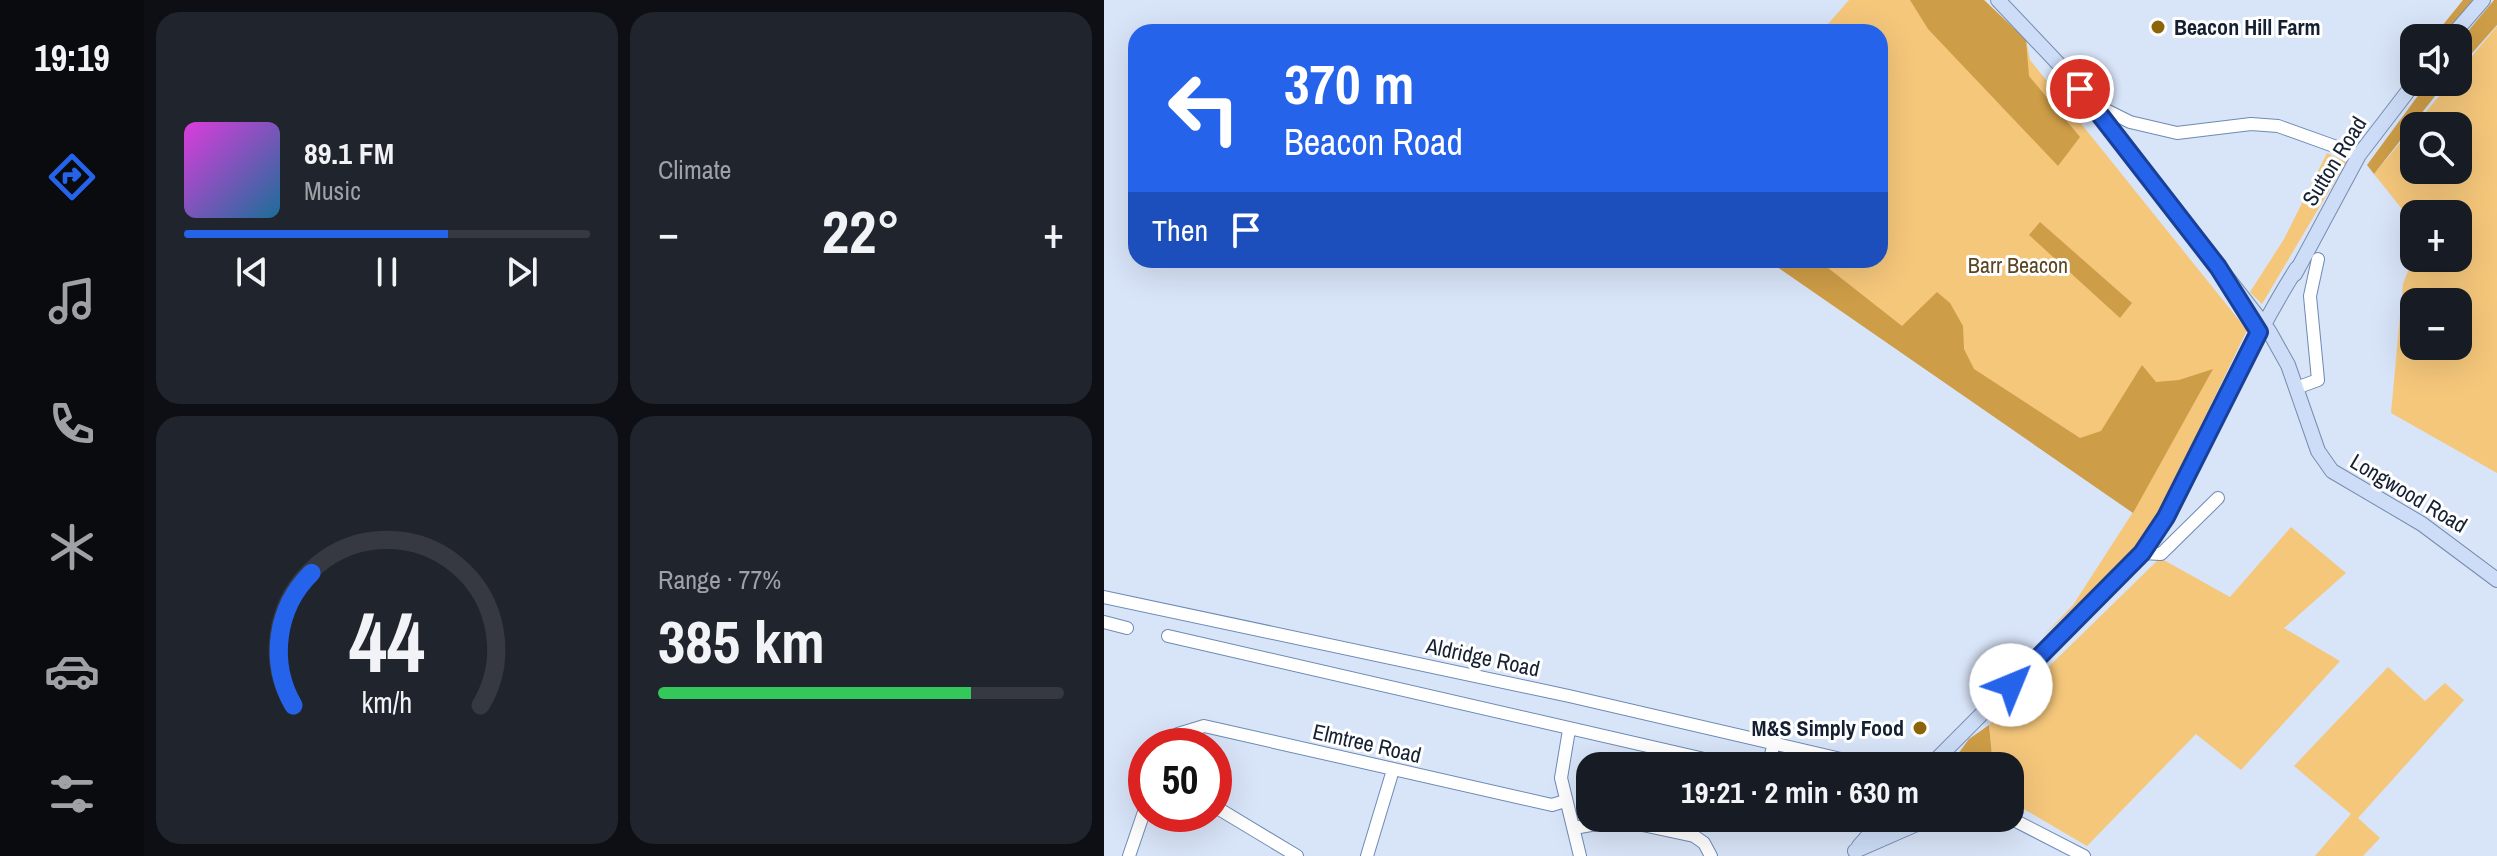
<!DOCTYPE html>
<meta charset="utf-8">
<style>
body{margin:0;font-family:"Archivo Narrow",sans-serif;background:#20242c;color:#f1f3f6;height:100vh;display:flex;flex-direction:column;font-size:30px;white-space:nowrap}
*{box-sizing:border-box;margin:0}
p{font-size:26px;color:#9ea1a6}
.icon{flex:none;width:44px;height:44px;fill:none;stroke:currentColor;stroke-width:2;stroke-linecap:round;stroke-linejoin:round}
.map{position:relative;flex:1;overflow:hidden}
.sheet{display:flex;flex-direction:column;gap:12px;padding:12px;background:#0d0f14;width:960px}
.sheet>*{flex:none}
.guide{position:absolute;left:24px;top:24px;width:760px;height:244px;border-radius:24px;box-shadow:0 8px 32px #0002;background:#2563eb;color:#fff;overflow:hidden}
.fabs{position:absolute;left:1296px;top:24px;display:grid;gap:16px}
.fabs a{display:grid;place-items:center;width:72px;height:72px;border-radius:16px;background:#171b24;box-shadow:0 8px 32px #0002;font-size:40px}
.speed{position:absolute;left:24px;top:728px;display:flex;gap:16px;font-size:40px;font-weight:700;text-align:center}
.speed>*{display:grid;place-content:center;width:104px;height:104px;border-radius:50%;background:#171b24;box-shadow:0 8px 32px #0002;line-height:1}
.speed .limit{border:12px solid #d22;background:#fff;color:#111}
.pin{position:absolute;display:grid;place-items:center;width:68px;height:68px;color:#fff;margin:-34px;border:4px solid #fff;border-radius:50%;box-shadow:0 2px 8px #0007}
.me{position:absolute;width:88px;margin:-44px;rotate:45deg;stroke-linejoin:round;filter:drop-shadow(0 0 6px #0008)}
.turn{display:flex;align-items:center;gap:28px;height:168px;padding:0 24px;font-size:36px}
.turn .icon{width:104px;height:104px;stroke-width:2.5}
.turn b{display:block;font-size:56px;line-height:68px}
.then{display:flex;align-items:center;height:76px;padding:0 24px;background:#0003;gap:16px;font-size:30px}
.big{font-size:60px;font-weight:700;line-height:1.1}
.sheet .card{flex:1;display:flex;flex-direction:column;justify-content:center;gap:12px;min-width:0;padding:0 28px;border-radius:24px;background:#20242c}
.sheet .dial{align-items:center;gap:0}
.dial svg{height:208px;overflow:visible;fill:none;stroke:#363941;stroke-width:7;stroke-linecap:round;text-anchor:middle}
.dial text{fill:#f1f3f6;stroke:none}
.song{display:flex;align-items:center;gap:24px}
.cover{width:96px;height:96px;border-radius:12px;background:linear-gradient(135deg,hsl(300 70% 55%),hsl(200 70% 35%))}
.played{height:8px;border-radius:4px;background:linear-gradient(90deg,#2563eb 65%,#363941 65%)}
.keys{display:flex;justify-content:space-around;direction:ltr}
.heat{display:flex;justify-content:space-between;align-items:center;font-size:44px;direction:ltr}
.charge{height:12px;border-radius:6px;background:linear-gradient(90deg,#34c759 77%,#363941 0)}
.sheet .tiles{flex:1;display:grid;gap:12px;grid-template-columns:repeat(2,1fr)}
.trip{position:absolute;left:472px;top:752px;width:448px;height:80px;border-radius:24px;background:#171b24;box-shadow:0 8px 32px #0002;font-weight:700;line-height:80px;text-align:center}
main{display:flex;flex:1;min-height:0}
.tabs{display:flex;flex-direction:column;width:144px;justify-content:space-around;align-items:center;background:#090b0e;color:#9ea1a6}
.tabs .icon{width:56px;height:56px}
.tabs .current{color:#2563eb}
.tabs b{font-size:36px;color:#f1f3f6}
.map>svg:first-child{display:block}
.green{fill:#f5c77b;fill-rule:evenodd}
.forest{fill:#ce9d47}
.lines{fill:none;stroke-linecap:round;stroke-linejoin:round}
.minor-casing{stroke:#6d8ab6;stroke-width:14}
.major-casing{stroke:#778dae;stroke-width:16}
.minor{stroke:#fff;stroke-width:12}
.major{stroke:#cdddf7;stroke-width:14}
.route-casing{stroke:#184099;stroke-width:20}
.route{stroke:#2563eb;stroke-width:14}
.poi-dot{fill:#8e6409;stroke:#fff;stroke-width:3}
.labels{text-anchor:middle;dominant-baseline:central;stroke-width:6;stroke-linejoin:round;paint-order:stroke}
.poi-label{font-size:22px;font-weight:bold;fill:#152032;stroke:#fff;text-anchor:start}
.street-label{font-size:22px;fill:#152032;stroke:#fff}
.park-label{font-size:22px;fill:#5a4521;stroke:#fff}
</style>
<main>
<nav class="tabs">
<b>19:19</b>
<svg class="icon current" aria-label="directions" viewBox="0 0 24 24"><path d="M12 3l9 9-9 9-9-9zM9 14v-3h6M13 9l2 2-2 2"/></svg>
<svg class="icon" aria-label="music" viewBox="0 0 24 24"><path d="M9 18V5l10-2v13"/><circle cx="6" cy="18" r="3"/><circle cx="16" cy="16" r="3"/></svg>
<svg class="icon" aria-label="phone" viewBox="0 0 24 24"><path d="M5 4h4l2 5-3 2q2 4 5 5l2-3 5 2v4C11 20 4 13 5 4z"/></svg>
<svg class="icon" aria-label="climate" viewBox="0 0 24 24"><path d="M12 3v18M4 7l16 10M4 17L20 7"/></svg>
<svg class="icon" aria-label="car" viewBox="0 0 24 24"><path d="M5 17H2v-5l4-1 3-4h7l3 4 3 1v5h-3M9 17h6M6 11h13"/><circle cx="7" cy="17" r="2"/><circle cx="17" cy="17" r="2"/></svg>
<svg class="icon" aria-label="filters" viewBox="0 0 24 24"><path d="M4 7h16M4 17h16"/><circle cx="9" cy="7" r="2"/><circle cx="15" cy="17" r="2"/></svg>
</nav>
<section class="sheet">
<div class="tiles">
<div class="card">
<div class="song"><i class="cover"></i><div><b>89.1 FM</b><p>Music</p></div></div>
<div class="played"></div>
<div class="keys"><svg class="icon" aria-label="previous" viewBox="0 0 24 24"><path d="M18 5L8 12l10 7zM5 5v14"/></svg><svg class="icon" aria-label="pause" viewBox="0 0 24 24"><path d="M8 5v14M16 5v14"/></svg><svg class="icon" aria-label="next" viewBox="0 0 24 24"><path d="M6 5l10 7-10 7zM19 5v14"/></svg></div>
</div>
<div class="card"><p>Climate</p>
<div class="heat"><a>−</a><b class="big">22°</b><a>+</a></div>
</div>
<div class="card dial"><svg viewBox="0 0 100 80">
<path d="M14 69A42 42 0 1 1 86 69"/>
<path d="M14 69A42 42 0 0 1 21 18" stroke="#2563eb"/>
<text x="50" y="56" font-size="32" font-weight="700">44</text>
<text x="50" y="72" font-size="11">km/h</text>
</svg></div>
<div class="card"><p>Range · 77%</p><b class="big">385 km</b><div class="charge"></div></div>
</div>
</section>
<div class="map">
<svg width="1393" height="856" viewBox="0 0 1393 856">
<rect width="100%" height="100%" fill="#d8e4f8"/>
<!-- green -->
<g class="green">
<path d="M745,0H880L922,40L926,60L1143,330L1049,525L1024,557L938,637L969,605L1029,512L663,260H776V32H717Z"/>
<path d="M1393,26V473L1287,413L1299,284L1310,256L1354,258V214H1310V224L1270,174L1310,126V170H1354V126H1310L1347,82H1354V73ZM1354,302V346H1310V302Z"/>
<path d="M1223,153L1242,162L1158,304L1146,292L1180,239Z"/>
<path d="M1187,527L1242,573L1180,628L1236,661L1137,770L1092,734L983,846L906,801V766H889L885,725L1056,558L1126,597Z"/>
<path d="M1284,667L1321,701L1341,683L1360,700L1254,818L1276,838L1259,856H1211L1247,814L1190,766Z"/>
</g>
<!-- forest -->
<g class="forest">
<path d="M806,0H880L922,40L925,76L976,137L954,166L824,29Z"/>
<path d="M1359,0H1370L1343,30L1338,26Z"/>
<path d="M1390,0H1393V25L1354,69V43Z"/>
<path d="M1324,82H1342L1270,174L1263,165Z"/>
<path d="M936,222L1028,303L1016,318L925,235Z"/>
<path d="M663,260H714L798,326L833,292L846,303L859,326L860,349L870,369L976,438L997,431L1038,365L1052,382L1075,380L1109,369L1029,513Z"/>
<path d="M885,725L889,766H850L848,762L865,739Z"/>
</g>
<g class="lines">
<!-- minor casing -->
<g class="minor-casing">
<g id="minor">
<path d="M990,104L1026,122L1073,133L1147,124L1174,126L1255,155"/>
<path d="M1192,388L1214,380L1206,296L1214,259"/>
<path d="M1038,553L1057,554L1114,498"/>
<path d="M0,597L465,696L767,766"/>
<path d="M0,622L23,628"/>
<path d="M64,636L631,766"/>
<path d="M465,730L457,778L476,856"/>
<path d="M59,746L74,734L100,726L448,805L461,801"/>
<path d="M664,766L670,743"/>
<path d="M110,806L193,856"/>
<path d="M906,818L980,856"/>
<path d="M470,828L515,820L590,836L600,843L607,856"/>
<path d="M25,856L42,806"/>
<path d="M263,856L289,770"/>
</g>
</g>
<!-- major casing -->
<g class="major-casing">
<g id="major">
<path d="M894,0L966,76L1165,331L1184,365L1214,451L1228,471L1318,524L1393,580"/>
<path d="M1346,38L1379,0"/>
<path d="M1191,274L1255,155L1311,82"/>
<path d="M826,766L1038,553C1098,462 1135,359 1193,268"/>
<path d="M806,820L815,823L830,818"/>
<path d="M755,846L780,818"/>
<path d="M751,851L815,823"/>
</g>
</g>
<!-- minor -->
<use href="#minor" class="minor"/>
<!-- major -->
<use href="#major" class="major"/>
</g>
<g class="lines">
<!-- route casing -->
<g class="route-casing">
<path id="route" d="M907,685L1038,553L1062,517L1155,332L1114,267L976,89"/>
</g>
<!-- route -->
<use href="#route" class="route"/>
</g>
<!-- markers -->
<g class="poi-dot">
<circle cx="1054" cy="27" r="8"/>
<circle cx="816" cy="728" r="8"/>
</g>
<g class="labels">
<!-- poi labels -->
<g class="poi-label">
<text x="1070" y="27">Beacon Hill Farm</text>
<text x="800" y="728" text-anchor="end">M&amp;S Simply Food</text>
</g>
<!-- street labels -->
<g class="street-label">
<text transform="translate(1230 161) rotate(-58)">Sutton Road</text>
<text transform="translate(1305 493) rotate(31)">Longwood Road</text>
<text transform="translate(379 657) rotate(12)">Aldridge Road</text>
<text transform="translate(263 743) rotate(13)">Elmtree Road</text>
</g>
<!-- park labels -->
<g class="park-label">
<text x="914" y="265">Barr Beacon</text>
</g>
</g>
</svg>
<div class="fabs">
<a><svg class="icon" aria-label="sound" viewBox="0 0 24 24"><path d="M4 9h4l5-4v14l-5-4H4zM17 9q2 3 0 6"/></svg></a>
<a><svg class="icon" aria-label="search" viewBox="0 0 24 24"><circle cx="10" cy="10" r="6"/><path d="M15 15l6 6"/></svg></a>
<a>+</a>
<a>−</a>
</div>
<div class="speed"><div class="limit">50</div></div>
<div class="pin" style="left:976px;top:89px;background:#d93025"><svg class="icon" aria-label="arrive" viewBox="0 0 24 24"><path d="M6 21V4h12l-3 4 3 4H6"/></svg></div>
<svg class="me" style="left:907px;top:685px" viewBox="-20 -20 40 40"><circle r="19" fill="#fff"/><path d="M0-13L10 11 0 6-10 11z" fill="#2563eb"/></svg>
<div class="trip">19:21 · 2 min · 630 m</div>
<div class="guide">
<div class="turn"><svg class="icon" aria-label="left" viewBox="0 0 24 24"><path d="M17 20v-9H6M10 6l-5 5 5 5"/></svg><div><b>370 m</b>Beacon Road</div></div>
<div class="then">Then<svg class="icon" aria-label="arrive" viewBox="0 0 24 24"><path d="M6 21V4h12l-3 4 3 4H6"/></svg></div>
</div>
</div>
</main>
